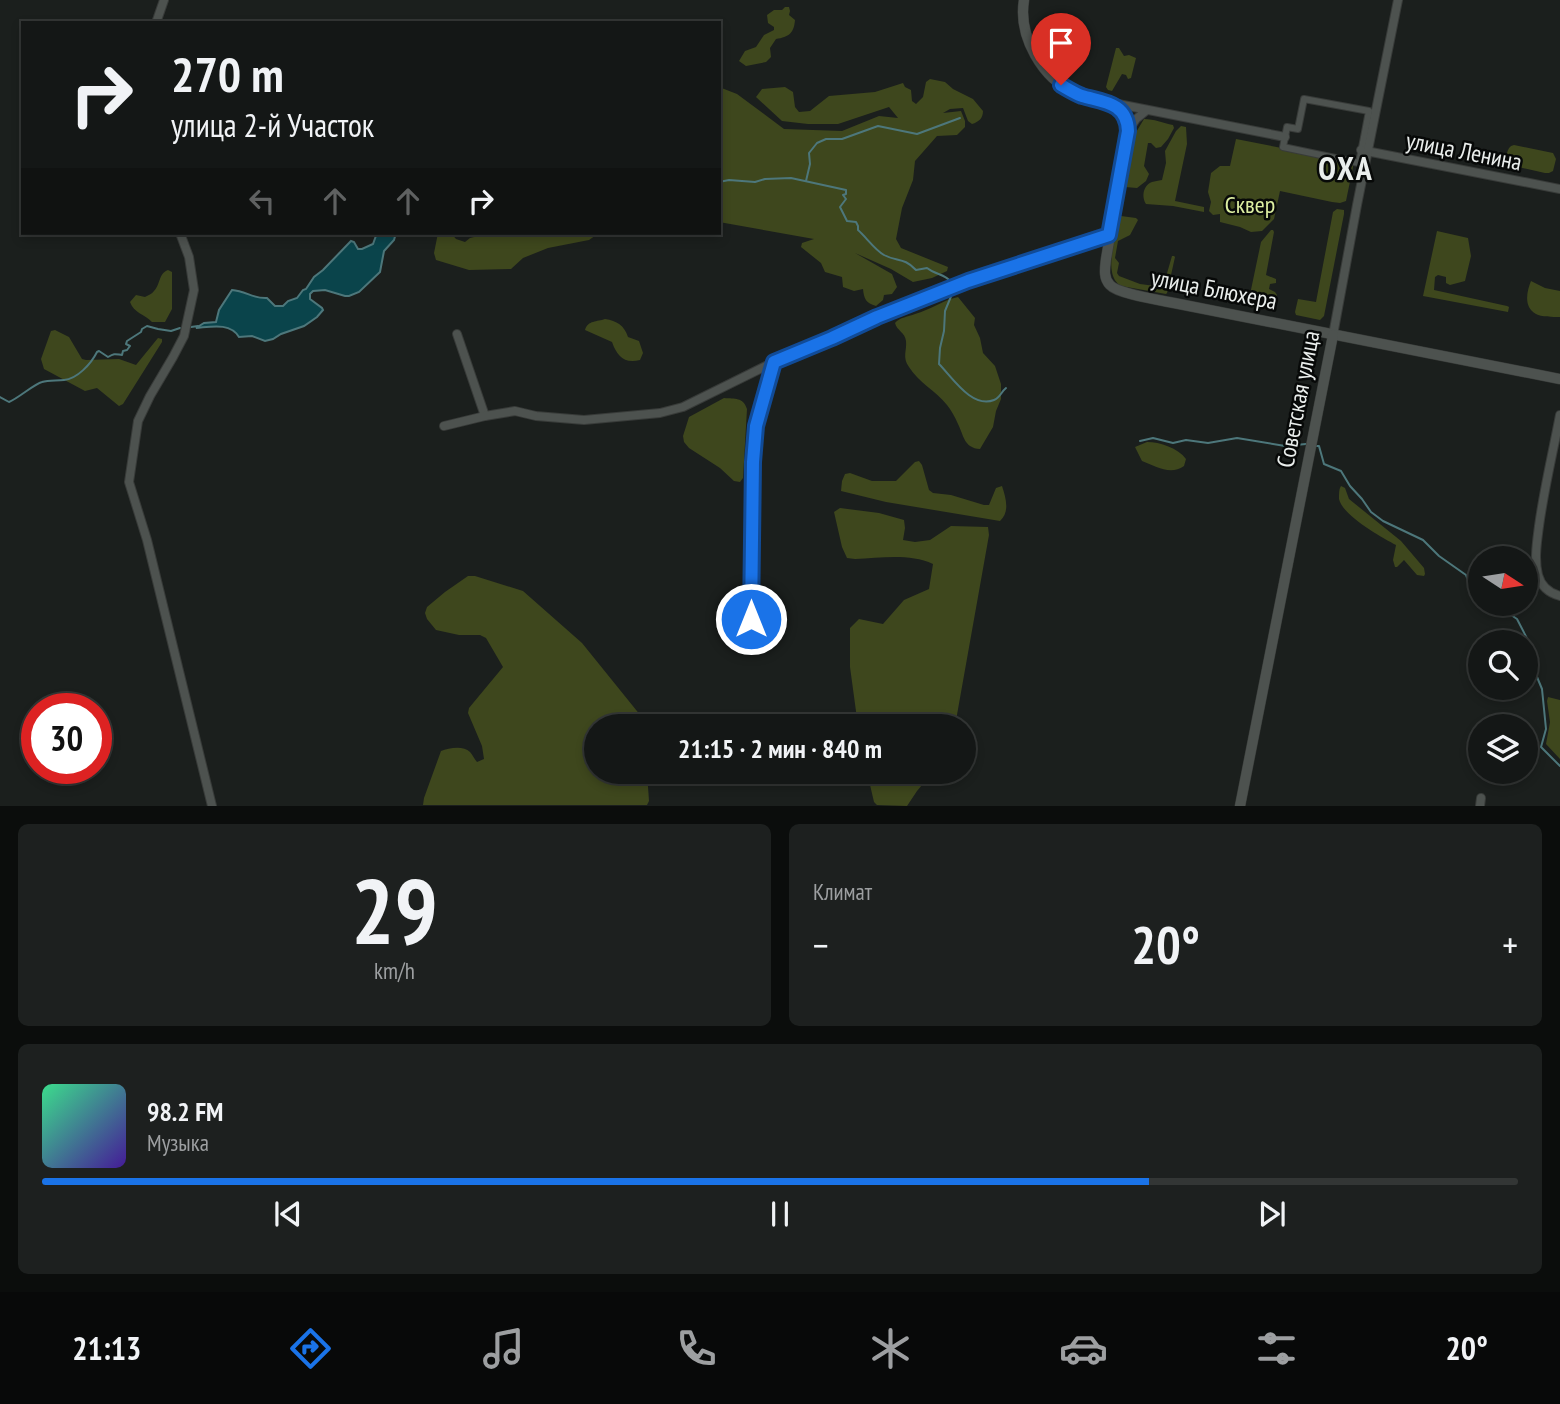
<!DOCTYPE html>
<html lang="ru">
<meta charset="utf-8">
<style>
body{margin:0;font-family:"PT Sans Narrow",sans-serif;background:#1d201f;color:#f1f3f6;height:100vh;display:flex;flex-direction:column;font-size:26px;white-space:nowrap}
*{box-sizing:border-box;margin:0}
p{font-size:23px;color:#9d9fa1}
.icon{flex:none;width:38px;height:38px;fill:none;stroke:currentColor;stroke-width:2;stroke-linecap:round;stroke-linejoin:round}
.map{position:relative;height:806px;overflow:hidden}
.drawer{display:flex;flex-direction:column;gap:18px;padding:18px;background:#0b0d0c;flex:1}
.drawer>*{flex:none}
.banner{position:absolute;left:21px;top:21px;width:700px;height:214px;border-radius:0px;box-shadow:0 4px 10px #0003,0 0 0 2px #333635;background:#141716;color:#f1f3f6;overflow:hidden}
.needle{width:46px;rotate:102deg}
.controls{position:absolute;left:1468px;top:546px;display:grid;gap:14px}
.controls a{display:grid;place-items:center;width:70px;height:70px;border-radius:50%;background:#141716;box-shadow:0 4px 10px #0003,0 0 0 2px #333635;font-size:35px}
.speed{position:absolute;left:21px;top:693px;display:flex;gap:14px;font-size:35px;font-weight:700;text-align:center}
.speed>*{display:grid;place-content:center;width:91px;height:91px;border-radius:50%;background:#141716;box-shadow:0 4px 10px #0003,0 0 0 2px #333635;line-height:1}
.speed .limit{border:10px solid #d22;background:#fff;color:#111}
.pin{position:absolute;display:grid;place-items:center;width:60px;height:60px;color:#fff;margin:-72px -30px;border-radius:50% 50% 50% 0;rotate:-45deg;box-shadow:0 0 7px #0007}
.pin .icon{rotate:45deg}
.me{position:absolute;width:77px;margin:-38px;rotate:0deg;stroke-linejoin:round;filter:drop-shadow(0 0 5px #0008)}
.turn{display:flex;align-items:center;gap:24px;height:147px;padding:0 35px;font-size:32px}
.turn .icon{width:91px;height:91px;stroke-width:2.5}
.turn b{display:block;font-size:49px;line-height:60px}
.lanes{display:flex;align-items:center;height:66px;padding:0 35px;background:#0003;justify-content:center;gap:35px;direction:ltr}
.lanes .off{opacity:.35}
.big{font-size:52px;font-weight:700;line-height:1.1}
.drawer .card{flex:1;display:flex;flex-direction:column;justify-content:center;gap:10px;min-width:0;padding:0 24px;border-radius:10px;background:#1d201f}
.drawer .dial{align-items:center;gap:0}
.dial b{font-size:91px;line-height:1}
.song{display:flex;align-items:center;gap:21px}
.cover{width:84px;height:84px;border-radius:10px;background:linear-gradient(135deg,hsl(150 70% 55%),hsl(260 70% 35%))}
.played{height:7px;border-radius:4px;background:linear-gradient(90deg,#1a73e8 75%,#333635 75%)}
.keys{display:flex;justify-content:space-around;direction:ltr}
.heat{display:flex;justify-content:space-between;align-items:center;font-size:38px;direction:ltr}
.drawer .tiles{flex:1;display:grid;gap:18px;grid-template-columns:1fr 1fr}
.card:last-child{grid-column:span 2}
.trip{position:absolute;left:584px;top:714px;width:392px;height:70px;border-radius:35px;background:#141716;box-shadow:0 4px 10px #0003,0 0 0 2px #333635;font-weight:700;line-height:70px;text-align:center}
.tabs{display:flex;height:112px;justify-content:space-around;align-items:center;background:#080909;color:#9d9fa1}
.tabs .icon{width:49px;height:49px}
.tabs .current{color:#1a73e8}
.tabs b{font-size:32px;color:#f1f3f6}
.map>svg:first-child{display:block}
.green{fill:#3e471d}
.water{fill:#0a444b;stroke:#4d777b;stroke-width:2}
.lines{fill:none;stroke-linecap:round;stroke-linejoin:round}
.stream{stroke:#4d777b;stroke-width:2}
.pedestrian-casing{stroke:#383b39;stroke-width:8}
.minor-casing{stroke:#383b39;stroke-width:10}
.tertiary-casing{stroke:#383b39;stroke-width:11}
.pedestrian{stroke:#4d524f;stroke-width:6}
.minor{stroke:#4d524f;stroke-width:8}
.tertiary{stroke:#4d524f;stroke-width:10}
.route-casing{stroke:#114b97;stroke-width:18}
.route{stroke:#1a73e8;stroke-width:12}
.labels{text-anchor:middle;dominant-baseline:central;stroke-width:5;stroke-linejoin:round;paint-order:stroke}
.street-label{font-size:24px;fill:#eaeeec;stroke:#070908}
.park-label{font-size:24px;fill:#dceea1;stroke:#070908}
.district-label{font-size:32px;font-weight:bold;letter-spacing:2px;fill:#eaeeec;stroke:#070908}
</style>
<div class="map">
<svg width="1560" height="806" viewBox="0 0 1560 806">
<rect width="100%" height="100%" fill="#1b1f1d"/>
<!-- green -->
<g class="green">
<path d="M785,7H789L790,11L789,15L795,20C794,33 789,37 776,39L770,48L771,57L766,62L746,66L739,61L745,51L756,47L764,35L774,30V27L768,23L767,15L774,10H782Z"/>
<path d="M1116,48H1119L1124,56L1129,55L1136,58L1131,78L1128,79L1126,75L1122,74L1112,91L1108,90L1106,87Z"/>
<path d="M930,79L945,82L953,89L973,99L983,111C983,118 979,122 972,124L968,121L963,108L950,109L943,113L961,111L965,121V127L957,135L937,136L915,161L913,180L902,208L896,239L901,248L948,267L947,271L932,278L913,282L891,269L855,253L892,274L897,287L892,294L884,295L883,300L876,306C866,303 864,299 863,289L854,291L843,287L842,277L825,272L821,263L801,247L802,243L814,239L719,222V87L737,94L784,129L842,131L879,116L898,118L889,107L838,124H808L782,121L756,97L762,89L785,87L793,92L795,107L799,112L810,111L829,96L875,92L903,83L905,87L911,90L912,101L916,104L923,97L926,82Z"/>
<path d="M1144,119C1154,119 1163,123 1173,125L1174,128L1168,139L1161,147L1156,148L1151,143H1148L1144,166L1149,174L1146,181L1137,188L1125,187L1135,134Z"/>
<path d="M1181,126L1186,127L1187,144L1175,201L1204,207V212L1173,206L1146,204C1142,198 1142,186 1152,182C1155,181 1158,181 1162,180L1166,163L1165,151L1176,131Z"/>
<path d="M1236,139L1354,162L1346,201L1340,203L1332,202L1280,191L1274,219L1262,231L1251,232L1240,227L1220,222V214L1213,215L1209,211L1211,202L1208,192L1211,173L1220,166H1230Z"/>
<path d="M1514,145L1553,153L1556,159L1553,171L1549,173H1545L1509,165C1505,160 1506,150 1511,146Z"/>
<path d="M1337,209L1344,210V214L1324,316L1320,320L1296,315L1295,312L1298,299L1316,302L1333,212Z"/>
<path d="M1121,216L1136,218L1138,220L1130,235L1118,241L1115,258L1119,263L1117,273L1119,276L1140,284L1163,287L1172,256H1174L1175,257L1167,293L1166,294L1121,286C1116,283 1113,278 1112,272C1109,258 1116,229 1121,216Z"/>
<path d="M1271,230H1273L1274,232L1266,275L1276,279V283L1270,284L1269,289L1275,292L1277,295L1273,306L1270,309L1251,307L1248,304L1261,242Z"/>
<path d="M1437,231L1468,238L1471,256L1465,281L1450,285L1446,283V277L1438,275L1435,277L1434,290L1507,306L1509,307L1508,312L1423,296Z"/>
<path d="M438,233H451L456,239L465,242L470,238L491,233H599L589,240L548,248L523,258L511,269L469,270L436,260L434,253Z"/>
<path d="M168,270L172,272V309L165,322H152C144,314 134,313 130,302L136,295L145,297C148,295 152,294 154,291C161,284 158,274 168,270Z"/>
<path d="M1531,281L1545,288L1560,291V317C1553,317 1541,317 1536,314C1523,307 1527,291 1531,281Z"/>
<path d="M958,297L975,318L974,325L980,338L983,353L995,366L1001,384V399L996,411L993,427L980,449C964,448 964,436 958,424C955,417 951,410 947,405C936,391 918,382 909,367C902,357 907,351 906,341C905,332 897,331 895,323C900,317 908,317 915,314C930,310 943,300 958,297Z"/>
<path d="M605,319C617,321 624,325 628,337L639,341L643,353L640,360C624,364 617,356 612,342L585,330C588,320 597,322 605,319Z"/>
<path d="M55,330L69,337L82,359L86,360L119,359L136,365L158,338L162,339V342L123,404L119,406L97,388L85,391L44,369L41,359L51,331Z"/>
<path d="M724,398C735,399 743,397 747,409L743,478L740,482L734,481L720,468L689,448L684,442L683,436L689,417Z"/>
<path d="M1147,442C1160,442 1178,448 1186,459L1184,466C1170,476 1156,466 1142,461L1135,447Z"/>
<path d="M919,461L922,465L929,490L933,493L951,495L984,505H989L996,488L1002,486C1006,498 1010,512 1000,521L886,502L841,491L842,481L845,474L850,473L872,481H896L915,462Z"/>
<path d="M1341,486L1345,488L1349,499L1401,541L1424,568L1425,574L1424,576L1417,575L1404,560L1397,567H1395L1393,560L1396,545C1381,537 1343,516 1339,499C1339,496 1339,490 1340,488Z"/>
<path d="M840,508L879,513L904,520L905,528L903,540L915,542L930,540L951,526L988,527L989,535L955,726H858L850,667V628L859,619L883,624L904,600L929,589L933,564C909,553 881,558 855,559L847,558L842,547L834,512Z"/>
<path d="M468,576H475L523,591L582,643L645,721L646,726H597V772H647L649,801L647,805H423L424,798L441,751C449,748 463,745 470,752C473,755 474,759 477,762L484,759L482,746L468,713L469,708L503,667L486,638L480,635H459L436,630L427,619L425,613L427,607L445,592Z"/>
<path d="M1548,697L1560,700V759L1546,744L1550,722L1547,701Z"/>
<path d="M867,772H933L917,791L907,806L877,805L874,802Z"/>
</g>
<!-- water -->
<path class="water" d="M377,233H396L394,240L384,251L380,272L359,292L349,296H345L325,290L313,291L310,294V299L322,308L323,310L317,317L304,326L281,334L273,339L265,341L252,336L239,337C230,322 210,327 196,328L204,323L216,322L219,310L232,290C246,291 253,299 267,298L275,306H283L288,301L297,298L303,290L306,289L314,277L323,270L351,241L354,242L358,249H362L373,244Z"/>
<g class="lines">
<!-- stream -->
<g class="stream">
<path d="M806,181L810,164L809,153L817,143L826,139H842L878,126L917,134L960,118"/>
<path d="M719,182L729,180L755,182L765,179L791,178L846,190V194L843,195L846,199L840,207L847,221L856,222L858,226V230C866,237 875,250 884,255C897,262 904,257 916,270L927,268C936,275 945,274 951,282"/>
<path d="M952,294L945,311L944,331L940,348L939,364C952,377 972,409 994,400C1000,398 1001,392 1006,388"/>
<path d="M191,327L198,326"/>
<path d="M0,397L9,402C19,398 34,384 42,382C49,380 57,381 64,380C77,379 91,364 97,352L99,351L108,357C115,353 115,354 122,355L123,351L127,350L130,346L126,344L127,341L141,332L142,329L147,326L158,329L171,331L180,328"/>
<path d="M1140,441L1153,438L1173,443L1186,440L1208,443L1237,438L1285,446L1306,444"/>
<path d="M1315,446H1319L1324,464L1341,471L1350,486L1362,499L1371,512L1383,521L1423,540L1439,556L1466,575L1472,592L1480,596"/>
<path d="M1495,604L1517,619L1533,650L1532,665L1542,689L1546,729L1541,747L1560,766"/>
</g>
<!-- pedestrian casing -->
<g class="pedestrian-casing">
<path id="pedestrian" d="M1304,99L1369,111L1359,163L1283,147L1287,127L1298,129Z"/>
</g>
<!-- minor casing -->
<g class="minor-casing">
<g id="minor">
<path d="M156,23L164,0"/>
<path d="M1113,103L1285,137"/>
<path d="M1128,131L1136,119L1147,110"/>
<path d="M1361,150L1560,189"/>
<path d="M180,233L189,257L194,290L184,336L173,357L150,396L138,421L129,482L147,540L212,806"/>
<path d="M457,334L485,416"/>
<path d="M1333,335L1357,205L1398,0"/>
<path d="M1560,415C1553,452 1544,489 1539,526C1537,542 1534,559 1538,575C1541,586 1549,593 1560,596"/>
<path d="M444,426L485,416L515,411L536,416L584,420L660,413L683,407L774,362L832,338L877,317L968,281L1109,235"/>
<path d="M751,619L753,462L756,426L774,362"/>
<path d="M1480,806L1481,798"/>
</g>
</g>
<!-- tertiary casing -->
<g class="tertiary-casing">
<g id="tertiary">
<path d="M1024,0C1018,36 1042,79 1076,93C1087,98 1102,97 1112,104C1122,110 1128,120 1128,131L1106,259C1105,268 1103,278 1110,285C1118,294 1160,300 1174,303L1560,379"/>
<path d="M1240,806L1333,335"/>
</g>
</g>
<!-- pedestrian -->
<use href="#pedestrian" class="pedestrian"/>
<!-- minor -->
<use href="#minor" class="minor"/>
<!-- tertiary -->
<use href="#tertiary" class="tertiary"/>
</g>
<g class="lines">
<!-- route casing -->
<g class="route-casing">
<path id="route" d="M751,619L753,462L756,426L774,362L832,338L877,317L968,281L1109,235L1128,131C1127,102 1102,102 1082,96C1074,93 1068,89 1061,85"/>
</g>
<!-- route -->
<use href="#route" class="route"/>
</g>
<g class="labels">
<!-- street labels -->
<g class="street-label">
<text transform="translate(1464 151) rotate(11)">улица Ленина</text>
<text transform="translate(1214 289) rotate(11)">улица Блюхера</text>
<text transform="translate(1298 399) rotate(-79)">Советская улица</text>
</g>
<!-- park labels -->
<g class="park-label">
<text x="1250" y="204">Сквер</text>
</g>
<!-- district labels -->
<g class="district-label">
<text x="1346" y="168">ОХА</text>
</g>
</g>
</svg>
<div class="controls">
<a><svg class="needle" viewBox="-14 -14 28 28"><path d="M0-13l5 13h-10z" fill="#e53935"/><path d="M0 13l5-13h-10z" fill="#9d9fa1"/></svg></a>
<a><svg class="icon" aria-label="search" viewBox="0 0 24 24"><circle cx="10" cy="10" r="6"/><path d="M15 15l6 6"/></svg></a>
<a><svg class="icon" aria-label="layers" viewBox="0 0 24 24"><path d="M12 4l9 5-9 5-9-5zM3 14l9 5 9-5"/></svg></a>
</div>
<div class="speed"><div class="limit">30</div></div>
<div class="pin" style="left:1061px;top:85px;background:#d93025"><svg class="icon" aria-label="arrive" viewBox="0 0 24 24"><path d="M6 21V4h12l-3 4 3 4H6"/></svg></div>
<svg class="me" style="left:751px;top:619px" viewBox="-20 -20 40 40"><circle r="17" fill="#1a73e8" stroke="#fff" stroke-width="3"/><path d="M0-11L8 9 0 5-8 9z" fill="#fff"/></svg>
<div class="trip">21:15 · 2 мин · 840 m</div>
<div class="banner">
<div class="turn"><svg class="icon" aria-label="right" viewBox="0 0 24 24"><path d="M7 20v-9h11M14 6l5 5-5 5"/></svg><div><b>270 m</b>улица 2-й Участок</div></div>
<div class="lanes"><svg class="icon off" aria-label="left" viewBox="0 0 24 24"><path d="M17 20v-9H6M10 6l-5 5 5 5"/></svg><svg class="icon off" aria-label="ahead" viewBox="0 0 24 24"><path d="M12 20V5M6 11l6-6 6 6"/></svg><svg class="icon off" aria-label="ahead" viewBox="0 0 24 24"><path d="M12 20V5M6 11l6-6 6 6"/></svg><svg class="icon" aria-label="right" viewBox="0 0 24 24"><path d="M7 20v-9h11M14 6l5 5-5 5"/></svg></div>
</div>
</div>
<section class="drawer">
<div class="tiles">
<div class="card dial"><b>29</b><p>km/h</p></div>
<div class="card"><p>Климат</p>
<div class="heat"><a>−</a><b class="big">20°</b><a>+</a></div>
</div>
<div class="card">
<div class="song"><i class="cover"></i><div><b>98.2 FM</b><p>Музыка</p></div></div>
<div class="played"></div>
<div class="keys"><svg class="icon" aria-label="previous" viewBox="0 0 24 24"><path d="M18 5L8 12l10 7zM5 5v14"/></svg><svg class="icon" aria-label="pause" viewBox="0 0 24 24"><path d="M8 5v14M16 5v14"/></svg><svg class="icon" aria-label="next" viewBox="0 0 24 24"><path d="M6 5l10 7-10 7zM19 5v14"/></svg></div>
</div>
</div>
</section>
<nav class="tabs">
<b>21:13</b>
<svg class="icon current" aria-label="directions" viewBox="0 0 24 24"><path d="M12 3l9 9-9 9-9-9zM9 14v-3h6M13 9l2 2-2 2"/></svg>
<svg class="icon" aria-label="music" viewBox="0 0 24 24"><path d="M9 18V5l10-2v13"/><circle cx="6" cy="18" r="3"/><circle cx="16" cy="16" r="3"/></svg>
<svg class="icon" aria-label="phone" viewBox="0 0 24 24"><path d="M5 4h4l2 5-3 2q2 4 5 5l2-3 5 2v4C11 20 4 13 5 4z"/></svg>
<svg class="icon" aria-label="climate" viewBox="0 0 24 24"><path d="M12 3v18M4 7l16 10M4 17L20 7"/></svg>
<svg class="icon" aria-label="car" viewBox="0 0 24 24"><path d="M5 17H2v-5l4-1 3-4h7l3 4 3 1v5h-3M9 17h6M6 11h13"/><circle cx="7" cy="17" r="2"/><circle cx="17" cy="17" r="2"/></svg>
<svg class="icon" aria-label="filters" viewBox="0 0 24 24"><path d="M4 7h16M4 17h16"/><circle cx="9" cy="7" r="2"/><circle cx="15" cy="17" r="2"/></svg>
<b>20°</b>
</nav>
